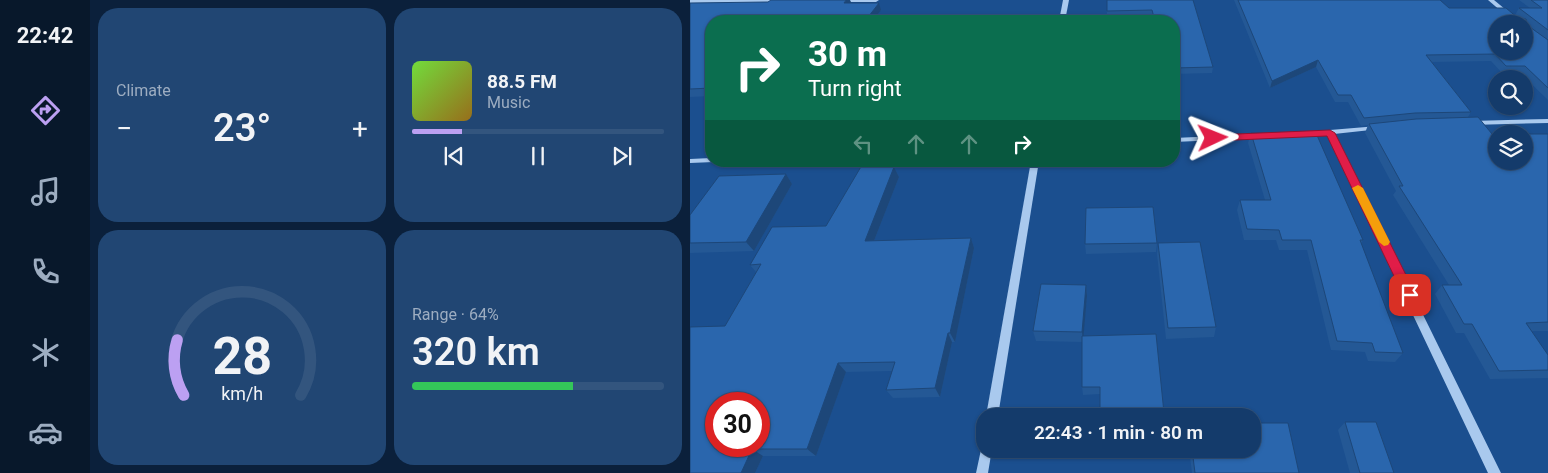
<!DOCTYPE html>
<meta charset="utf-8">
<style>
body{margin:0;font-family:Roboto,sans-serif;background:#214673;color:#f1f3f6;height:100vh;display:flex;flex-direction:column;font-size:19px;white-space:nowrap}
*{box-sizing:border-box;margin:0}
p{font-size:16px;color:#9dadc1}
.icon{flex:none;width:28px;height:28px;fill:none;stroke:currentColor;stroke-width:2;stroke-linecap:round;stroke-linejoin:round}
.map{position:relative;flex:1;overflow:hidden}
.drawer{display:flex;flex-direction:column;gap:8px;padding:8px;background:#0b203b;width:600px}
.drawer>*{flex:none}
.banner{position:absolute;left:15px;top:15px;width:475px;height:152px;border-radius:20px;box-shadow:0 1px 4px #0004,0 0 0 1px #33557e;background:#0b6e4f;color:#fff;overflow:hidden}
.tools{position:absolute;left:798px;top:15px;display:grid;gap:10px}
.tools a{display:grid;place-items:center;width:45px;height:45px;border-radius:50%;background:#143b6b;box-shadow:0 1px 4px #0004,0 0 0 1px #33557e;font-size:25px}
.speed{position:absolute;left:15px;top:392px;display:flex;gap:10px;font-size:25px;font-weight:700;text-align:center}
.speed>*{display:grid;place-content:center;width:65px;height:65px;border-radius:50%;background:#143b6b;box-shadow:0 1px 4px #0004,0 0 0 1px #33557e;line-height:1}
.speed .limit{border:8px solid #d22;background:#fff;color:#111}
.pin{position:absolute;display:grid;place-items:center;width:42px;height:42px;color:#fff;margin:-21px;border-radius:10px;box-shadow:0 2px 8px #0006}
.me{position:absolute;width:55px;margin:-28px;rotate:88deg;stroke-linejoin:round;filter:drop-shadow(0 0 4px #0008)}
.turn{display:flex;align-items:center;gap:18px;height:105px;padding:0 20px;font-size:22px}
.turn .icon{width:65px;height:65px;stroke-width:2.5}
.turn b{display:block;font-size:35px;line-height:42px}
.lanes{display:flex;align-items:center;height:48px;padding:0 20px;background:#0003;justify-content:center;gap:25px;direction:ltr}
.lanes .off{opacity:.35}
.big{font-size:38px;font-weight:600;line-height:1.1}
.drawer .card{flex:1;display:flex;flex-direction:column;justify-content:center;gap:8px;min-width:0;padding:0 18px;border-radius:20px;background:#214673}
.drawer .dial{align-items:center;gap:0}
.dial svg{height:130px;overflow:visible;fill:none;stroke:#33557e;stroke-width:7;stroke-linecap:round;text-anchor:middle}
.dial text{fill:#f1f3f6;stroke:none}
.song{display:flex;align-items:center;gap:15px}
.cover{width:60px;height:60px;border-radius:8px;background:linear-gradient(135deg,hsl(100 70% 55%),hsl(40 70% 35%))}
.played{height:5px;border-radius:2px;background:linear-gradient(90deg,#bca0f2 20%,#33557e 20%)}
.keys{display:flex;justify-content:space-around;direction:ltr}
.heat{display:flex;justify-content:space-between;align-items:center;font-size:28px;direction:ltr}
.charge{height:8px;border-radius:4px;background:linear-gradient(90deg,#34c759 64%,#33557e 0)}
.drawer .tiles{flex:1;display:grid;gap:8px;grid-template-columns:repeat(2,1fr)}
.trip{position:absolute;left:286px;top:408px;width:285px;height:50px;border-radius:20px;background:#143b6b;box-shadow:0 1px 4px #0004,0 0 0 1px #33557e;font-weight:600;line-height:50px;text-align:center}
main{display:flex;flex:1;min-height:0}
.dock{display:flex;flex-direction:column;width:90px;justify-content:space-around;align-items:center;background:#08182b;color:#9dadc1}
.dock .icon{width:35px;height:35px}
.dock .selected{color:#bca0f2}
.dock b{font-size:22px;color:#f1f3f6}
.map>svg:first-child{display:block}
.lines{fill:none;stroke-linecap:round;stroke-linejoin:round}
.minor{fill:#a9c9ee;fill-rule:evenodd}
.wall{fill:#245895}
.shaded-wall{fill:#1d4779}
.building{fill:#2a66ad;stroke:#1d4779;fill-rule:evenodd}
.route{fill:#e11d48;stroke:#92132f}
.slow{fill:#f59e0b}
</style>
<main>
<nav class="dock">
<b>22:42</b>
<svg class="icon selected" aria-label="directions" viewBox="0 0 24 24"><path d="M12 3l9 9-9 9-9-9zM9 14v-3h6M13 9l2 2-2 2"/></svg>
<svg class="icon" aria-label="music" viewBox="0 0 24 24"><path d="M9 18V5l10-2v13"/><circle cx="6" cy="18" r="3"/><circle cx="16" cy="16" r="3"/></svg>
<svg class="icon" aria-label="phone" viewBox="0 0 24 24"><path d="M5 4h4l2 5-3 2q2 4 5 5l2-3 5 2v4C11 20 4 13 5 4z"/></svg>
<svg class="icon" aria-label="climate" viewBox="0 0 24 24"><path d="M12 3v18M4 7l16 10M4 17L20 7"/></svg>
<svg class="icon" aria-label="car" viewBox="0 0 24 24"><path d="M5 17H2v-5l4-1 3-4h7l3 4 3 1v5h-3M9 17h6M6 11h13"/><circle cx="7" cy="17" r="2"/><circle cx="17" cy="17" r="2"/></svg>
</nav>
<section class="drawer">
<div class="tiles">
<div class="card"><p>Climate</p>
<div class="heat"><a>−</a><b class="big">23°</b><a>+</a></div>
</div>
<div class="card">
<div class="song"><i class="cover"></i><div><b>88.5 FM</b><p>Music</p></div></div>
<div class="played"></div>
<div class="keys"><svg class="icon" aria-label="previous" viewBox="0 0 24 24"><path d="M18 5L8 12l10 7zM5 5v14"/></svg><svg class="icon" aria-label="pause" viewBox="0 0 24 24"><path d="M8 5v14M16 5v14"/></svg><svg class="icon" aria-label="next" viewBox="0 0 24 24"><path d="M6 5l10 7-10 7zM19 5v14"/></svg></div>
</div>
<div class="card dial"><svg viewBox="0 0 100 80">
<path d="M14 69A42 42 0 1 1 86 69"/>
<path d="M14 69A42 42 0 0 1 10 35" stroke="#bca0f2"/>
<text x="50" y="56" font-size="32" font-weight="700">28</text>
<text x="50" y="72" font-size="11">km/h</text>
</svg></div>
<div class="card"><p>Range · 64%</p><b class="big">320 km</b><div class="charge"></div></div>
</div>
</section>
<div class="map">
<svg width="858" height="473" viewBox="0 0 858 473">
<rect width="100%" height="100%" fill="#1b4f8f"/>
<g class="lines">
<!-- minor -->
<g class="minor">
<path d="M0,0H93L94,1L91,3L0,4Z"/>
<path d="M146,0H189L186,2H149Z"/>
<path d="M373,0H379L375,21H369Z"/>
<path d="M798,0H804L833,24H826Z"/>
<path d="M858,119V123L781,125L778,123L781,121Z"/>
<path d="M688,126L690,127V129L644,134L811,473H798L637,134L616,136L612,134L616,132Z"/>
<path d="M571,134H574V138L484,142V138Z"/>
<path d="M21,158V161L24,162L0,163V159Z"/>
<path d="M341,161H349L308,416H296Z"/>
<path d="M295,443V449H302L298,473H286L292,445Z"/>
</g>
</g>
<!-- wall -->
<g class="wall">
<path d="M417,0H503L523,67L522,73L484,74V21H463L462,16H417Z"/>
<path d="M544,0H750L759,8L830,19L825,15L829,8H840L829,0H858V100L830,73H812L801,61L742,62L781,112L778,117L802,134H858V331H842L858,355V378L800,379L774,333H766L745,294L752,285H759L703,195L706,191L675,133L678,125L671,126L658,102H645L626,67L580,88Z"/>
<path d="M0,3H161L191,10L183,21H21V96L0,97Z"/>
<path d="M561,133L673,240L671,244L713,353L705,362L678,361L675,352L641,350L617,250H589L586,240H554L547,210L550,200H575L558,143Z"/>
<path d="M204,167L209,177L184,241L281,238L284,248L265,342H262L250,397L203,398L196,390L202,371L156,372L126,456H73L65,473L35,326L66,272L60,265L136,226Z"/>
<path d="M96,174L102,184L64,251L0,253V215Z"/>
<path d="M467,243L466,252L396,254L395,244Z"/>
<path d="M468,243L526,327L524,337L476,339L467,254Z"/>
<path d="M396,285L397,296L393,336L474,413L473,416H410V394L393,395L392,387V342L346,341L343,331Z"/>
<path d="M655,422L704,473H660L648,430Z"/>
<path d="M467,449H562L609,473H502L500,457H467Z"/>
</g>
<!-- shaded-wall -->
<g class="shaded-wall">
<path d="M156,0H160L162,4L154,3Z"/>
<path d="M189,3L191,10L183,21H175Z"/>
<path d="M628,60L626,67L580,88L582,81Z"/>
<path d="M204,167L209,177L180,251L175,241Z"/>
<path d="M96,174L102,184L64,251L56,242Z"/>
<path d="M281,238L284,248L265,342L260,333Z"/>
<path d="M396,285L397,296L393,342L392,332Z"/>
<path d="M258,333L262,342L250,397L245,388Z"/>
<path d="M148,363L156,372L126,456L117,449Z"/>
<path d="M62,449L73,456L65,473H51Z"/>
</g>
<!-- building -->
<g class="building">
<path d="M81,0H156L154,3H189L175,21H21V88L0,89V3L78,2Z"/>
<path d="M417,0H503L523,67L484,68V21H465L462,10L417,11Z"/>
<path d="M548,0H750L759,8H816L829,19H836L837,25L858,40V88L835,66H816L805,54L736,55L781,112L725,113L674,118L661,95H648L628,60L582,81ZM806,24H834V51H806Z"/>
<path d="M841,0H858V30L829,8H852Z"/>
<path d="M788,117L802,134H806V161H834V134H858V322L836,323L858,355V370L809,371L782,324H774L752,285H772L709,186H713L679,124L726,119Z"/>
<path d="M561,133H626L673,240H670L713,353L685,352L682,343L647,341L621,240H592L589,230L557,229L550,200H581Z"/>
<path d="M172,165L204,167L175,241L281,238L260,333H258L245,388L196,390L205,362L148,363L117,449H62L51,473H0V327L35,326L71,264L60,265L82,227L136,226ZM26,404H69V446H26Z"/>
<path d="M96,174L56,242L0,243V215L29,176Z"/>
<path d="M463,207L467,243L395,244L396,208Z"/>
<path d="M510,242L526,327L478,328L468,243Z"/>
<path d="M351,284L396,285L392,332L343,331Z"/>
<path d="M466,334L474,413L410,414V387H392V336Z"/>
<path d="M655,422H686L704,473H670Z"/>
<path d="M562,423H598L609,473H505L502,449L469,450V449H562Z"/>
</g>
<!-- route -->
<path class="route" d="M640,130L645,133L726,295L724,299H715L637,136L523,141L518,138L523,135Z"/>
<!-- slow -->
<path class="slow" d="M668,185L673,188L700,242L698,245L694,246L689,242L662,188Z"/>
</svg>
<div class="tools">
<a><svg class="icon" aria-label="sound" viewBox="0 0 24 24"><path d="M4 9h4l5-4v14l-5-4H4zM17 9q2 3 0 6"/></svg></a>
<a><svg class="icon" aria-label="search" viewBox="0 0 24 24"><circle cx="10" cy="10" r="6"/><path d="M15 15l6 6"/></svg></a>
<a><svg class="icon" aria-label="layers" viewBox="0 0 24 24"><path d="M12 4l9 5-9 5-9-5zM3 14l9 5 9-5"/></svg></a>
</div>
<div class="speed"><div class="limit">30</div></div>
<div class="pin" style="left:720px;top:295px;background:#d93025"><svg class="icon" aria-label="arrive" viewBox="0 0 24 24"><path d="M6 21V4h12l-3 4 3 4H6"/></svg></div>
<svg class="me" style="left:523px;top:138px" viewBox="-20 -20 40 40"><path d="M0-17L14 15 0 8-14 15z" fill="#e11d48" stroke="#fff" stroke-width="4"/></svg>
<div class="trip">22:43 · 1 min · 80 m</div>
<div class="banner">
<div class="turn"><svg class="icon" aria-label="right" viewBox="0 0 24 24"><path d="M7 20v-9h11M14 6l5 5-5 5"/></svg><div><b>30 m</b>Turn right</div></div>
<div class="lanes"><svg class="icon off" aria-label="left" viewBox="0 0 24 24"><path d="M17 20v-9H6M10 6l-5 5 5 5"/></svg><svg class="icon off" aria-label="ahead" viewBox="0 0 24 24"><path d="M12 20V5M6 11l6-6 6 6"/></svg><svg class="icon off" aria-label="ahead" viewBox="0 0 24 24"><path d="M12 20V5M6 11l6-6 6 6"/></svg><svg class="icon" aria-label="right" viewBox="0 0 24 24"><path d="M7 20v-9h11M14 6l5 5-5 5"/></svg></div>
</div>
</div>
</main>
